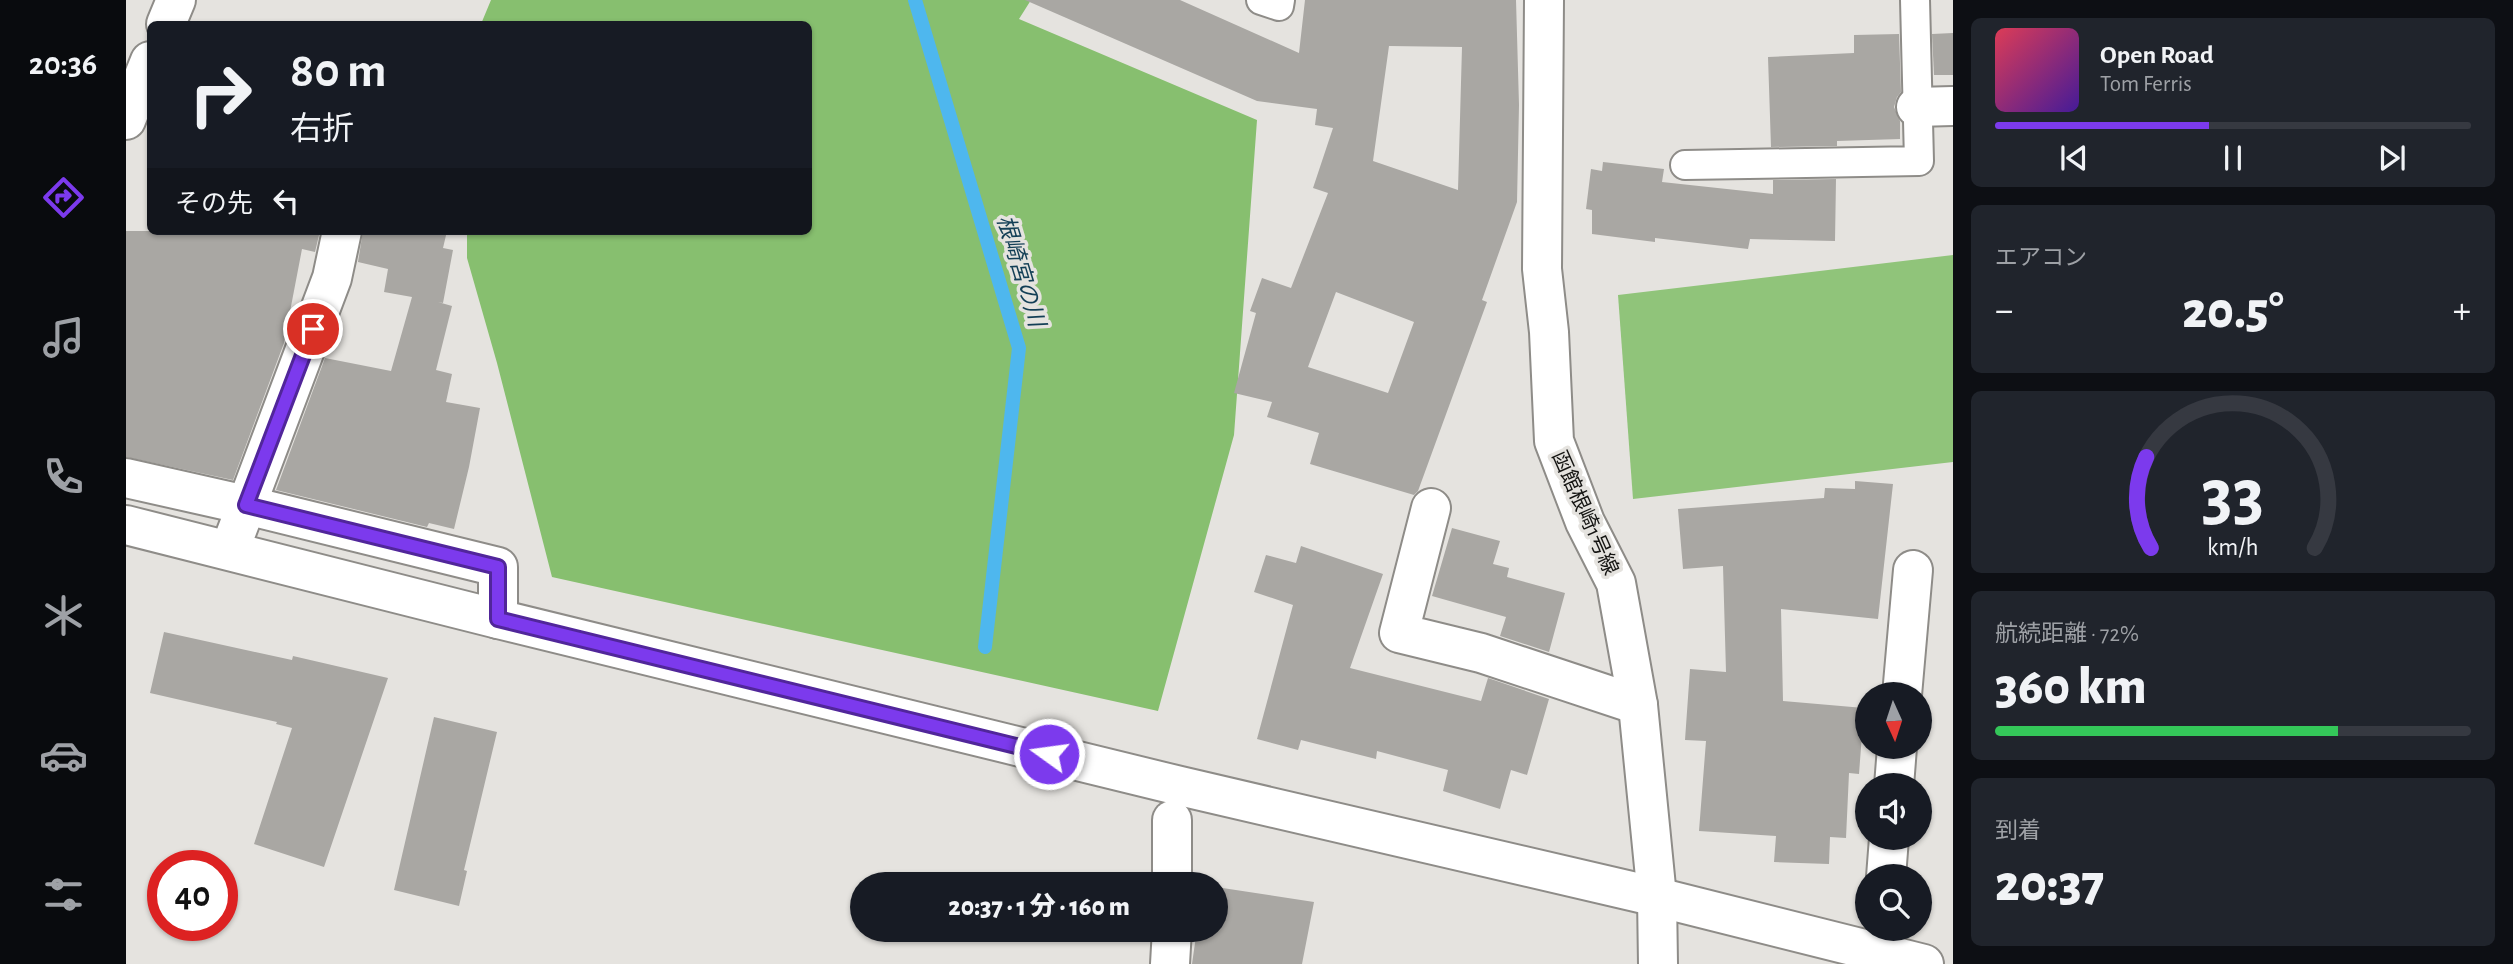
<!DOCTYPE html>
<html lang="ja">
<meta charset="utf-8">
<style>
body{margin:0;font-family:"Alegreya Sans","Noto Sans JP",sans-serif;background:#20242c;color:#f1f3f6;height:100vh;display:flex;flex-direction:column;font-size:26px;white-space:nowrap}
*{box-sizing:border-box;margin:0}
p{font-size:23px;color:#9ea1a6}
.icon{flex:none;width:38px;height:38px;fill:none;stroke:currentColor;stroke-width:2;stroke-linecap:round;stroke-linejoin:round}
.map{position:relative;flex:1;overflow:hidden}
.details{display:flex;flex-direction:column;gap:18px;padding:18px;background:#0d0f14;width:560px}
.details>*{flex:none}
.top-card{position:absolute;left:21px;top:21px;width:665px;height:214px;border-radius:10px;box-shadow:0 2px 5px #0004;background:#171b24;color:#f1f3f6;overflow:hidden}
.needle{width:46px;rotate:177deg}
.fabs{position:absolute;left:1729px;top:682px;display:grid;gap:14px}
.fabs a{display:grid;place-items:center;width:77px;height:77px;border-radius:50%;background:#171b24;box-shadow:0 2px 5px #0004;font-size:35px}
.speed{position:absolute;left:21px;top:850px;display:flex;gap:14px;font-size:35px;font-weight:700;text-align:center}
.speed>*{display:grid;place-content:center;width:91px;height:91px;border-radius:50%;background:#171b24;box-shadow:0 2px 5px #0004;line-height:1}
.speed .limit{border:10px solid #d22;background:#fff;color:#111}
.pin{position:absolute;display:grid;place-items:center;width:60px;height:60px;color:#fff;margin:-30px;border:4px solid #fff;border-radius:50%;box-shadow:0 2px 7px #0007}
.me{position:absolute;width:77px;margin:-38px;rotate:284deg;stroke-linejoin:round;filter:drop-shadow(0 0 5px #0008)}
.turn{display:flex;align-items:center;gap:24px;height:147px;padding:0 28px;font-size:32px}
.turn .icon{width:91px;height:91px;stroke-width:2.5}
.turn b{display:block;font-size:49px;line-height:60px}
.then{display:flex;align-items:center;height:66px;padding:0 28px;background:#0003;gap:14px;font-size:26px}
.big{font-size:52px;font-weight:800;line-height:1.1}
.details .widget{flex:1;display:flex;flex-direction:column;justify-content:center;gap:10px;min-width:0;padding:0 24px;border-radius:10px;background:#20242c}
.details .dial{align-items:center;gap:0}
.dial svg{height:182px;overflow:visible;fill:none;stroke:#363941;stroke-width:7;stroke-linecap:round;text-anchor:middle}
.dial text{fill:#f1f3f6;stroke:none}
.song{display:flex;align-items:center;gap:21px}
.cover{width:84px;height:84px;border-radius:10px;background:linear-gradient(135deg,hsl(350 70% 55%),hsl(260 70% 35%))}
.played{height:7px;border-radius:4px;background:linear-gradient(90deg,#7c3aed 45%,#363941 45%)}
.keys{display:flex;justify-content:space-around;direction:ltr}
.heat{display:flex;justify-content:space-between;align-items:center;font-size:38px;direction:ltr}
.charge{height:10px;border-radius:5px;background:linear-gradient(90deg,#34c759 72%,#363941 0)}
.trip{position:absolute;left:724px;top:872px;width:378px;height:70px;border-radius:35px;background:#171b24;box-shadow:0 2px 5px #0004;font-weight:800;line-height:70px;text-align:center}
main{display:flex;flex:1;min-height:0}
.tabs{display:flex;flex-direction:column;width:126px;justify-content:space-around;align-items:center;background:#090b0e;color:#9ea1a6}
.tabs .icon{width:49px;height:49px}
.tabs .current{color:#7c3aed}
.tabs b{font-size:32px;color:#f1f3f6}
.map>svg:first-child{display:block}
.green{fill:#90c47a}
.forest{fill:#87bf6f}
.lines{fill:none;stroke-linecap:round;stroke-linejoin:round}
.stream{stroke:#4eb7ee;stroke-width:14}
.building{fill:#a9a7a3;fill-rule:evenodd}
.service-casing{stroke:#8e8c88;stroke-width:32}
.minor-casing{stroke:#8e8c88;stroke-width:42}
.tertiary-casing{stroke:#8e8c88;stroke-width:42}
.service{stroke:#fff;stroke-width:28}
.minor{stroke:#fff;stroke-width:38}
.tertiary{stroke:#fff;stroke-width:38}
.route-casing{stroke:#51269a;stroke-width:18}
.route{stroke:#7c3aed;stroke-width:12}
.labels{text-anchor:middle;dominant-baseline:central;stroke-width:7;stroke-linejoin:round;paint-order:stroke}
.street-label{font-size:21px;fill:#141412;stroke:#e5e3df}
.water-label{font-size:23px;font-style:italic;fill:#133f56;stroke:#e5e3df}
</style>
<main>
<nav class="tabs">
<b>20:36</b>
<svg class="icon current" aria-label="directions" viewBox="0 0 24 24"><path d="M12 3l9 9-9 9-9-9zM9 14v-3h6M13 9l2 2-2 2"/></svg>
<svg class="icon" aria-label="music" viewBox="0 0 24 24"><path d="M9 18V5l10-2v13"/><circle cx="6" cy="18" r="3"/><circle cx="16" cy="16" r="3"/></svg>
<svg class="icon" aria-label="phone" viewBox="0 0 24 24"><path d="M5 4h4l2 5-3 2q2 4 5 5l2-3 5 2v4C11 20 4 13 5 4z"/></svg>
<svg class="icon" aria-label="climate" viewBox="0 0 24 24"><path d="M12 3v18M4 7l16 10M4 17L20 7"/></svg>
<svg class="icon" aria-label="car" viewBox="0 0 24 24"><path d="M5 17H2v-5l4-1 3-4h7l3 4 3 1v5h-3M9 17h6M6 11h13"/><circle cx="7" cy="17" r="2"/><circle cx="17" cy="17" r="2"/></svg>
<svg class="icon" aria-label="filters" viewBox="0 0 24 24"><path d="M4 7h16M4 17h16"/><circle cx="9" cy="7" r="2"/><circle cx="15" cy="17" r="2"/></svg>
</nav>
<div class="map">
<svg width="1827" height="964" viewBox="0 0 1827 964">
<rect width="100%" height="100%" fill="#e5e3df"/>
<!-- green -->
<path class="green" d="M1827,255V462L1507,499L1492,295Z"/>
<!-- forest -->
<path class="forest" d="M365,0H905L893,19L1131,120L1108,435L1032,711L426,577L371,363L341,258V231H682V24H355Z"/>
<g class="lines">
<!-- stream -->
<path class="stream" d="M789,0L893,348L859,647"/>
</g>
<!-- building -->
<g class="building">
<path d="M899,0H1054L1173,53L1179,0H1390L1393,105L1391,202L1356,300L1361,302L1292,491L1288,495L1184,464L1193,433L1141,417L1146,402L1108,393L1130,313L1124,311L1136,278L1165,288L1202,193L1187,188L1207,128L1189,125L1191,109L1131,101ZM1263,46L1336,47L1332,190L1247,161ZM1210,292L1288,322L1262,393L1182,367Z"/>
<path d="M1827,33V75H1808L1806,34Z"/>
<path d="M1773,34L1775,92L1771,97L1768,107L1774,121V139L1711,141V146L1645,147L1642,57L1728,53V35Z"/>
<path d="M1477,162L1538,169L1536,182L1647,194V180L1710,179L1709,241L1624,239L1622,249L1529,238V242L1466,234V210L1460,209L1465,169L1476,171Z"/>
<path d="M0,231H194L189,252L176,249L158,343L107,480L0,457Z"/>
<path d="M237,231H321L317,248L327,250L317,303L312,302L326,306L310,370L326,374L320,402L354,408L343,467L328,529L303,523L301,527L150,490L199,358L265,371L286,297L258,292L262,269L232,262Z"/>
<path d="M1729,481L1767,484L1752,619L1655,609L1657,701L1738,708L1733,774L1723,773L1720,838L1704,837L1703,864L1648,862L1650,836L1573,831L1580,741L1559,740L1564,669L1600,672L1597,566L1557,569L1552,509L1698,498L1699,488L1729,489Z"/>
<path d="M1326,528L1374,541L1367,564L1383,568L1381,577L1439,593L1423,652L1374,636L1380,617L1306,596Z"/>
<path d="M1175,546L1257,574L1224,668L1355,701L1362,678L1423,699L1401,775L1385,770L1374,809L1317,791L1322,770L1251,751L1250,759L1175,740L1172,750L1131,739L1167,605L1128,592L1140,555L1170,563Z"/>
<path d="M38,632L166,660L167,656L262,678L198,867L128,844L166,728L150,724L151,722L24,693Z"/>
<path d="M308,717L371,732L338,870L341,871L333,906L268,890Z"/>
<path d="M1090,887L1188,902L1176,964H1066L1071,929H1090Z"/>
</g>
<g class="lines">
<!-- service casing -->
<g class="service-casing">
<g id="service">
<path d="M1135,0L1153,6L1154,0"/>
<path d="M1559,165L1793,161L1789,0"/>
</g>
</g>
<!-- minor casing -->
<g class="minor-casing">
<g id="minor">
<path d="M1418,0L1416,269L1423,332L1428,441L1459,522L1490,583L1512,705L1531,897L1532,964"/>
<path d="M40,24L50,0"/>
<path d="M1790,107L1827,106"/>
<path d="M0,120L24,61"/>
<path d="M0,478L120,505L372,567V619"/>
<path d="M1305,508L1273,633L1355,653L1512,705"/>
<path d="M104,549L206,278L216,231"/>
<path d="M1776,695L1787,570"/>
<path d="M1768,786L1771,747"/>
<path d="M1046,820V884"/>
<path d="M1760,877L1763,838"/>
<path d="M1044,964L1046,929"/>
</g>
</g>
<!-- tertiary casing -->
<g class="tertiary-casing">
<path id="tertiary" d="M0,525L372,619L1054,786L1531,897L1798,964"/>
</g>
<!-- service -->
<use href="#service" class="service"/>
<!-- minor -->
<use href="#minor" class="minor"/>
<!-- tertiary -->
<use href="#tertiary" class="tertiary"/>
</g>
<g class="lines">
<!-- route casing -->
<g class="route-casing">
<path id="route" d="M187,329L120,505L372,567V619L923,754"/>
</g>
<!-- route -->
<use href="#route" class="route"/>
</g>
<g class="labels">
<!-- street labels -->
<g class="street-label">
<text transform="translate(1459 513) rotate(66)">函館根崎1号線</text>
</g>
<!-- water labels -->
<g class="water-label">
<text transform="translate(894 271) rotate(73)">根崎宮の川</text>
</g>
</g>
</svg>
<div class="fabs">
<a><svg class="needle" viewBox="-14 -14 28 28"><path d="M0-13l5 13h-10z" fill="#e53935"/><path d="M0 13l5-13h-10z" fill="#9ea1a6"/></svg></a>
<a><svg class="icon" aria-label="sound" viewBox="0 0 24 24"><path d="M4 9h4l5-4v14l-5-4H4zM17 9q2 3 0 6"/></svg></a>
<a><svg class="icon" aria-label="search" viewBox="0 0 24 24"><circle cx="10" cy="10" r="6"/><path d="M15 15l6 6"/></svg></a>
</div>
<div class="speed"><div class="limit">40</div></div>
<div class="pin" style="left:187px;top:329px;background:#d93025"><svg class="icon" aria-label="arrive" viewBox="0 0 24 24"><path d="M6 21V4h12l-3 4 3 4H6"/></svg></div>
<svg class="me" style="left:923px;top:754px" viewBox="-20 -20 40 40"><circle r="17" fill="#7c3aed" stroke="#fff" stroke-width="3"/><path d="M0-11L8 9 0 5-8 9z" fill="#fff"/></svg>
<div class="trip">20:37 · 1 分 · 160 m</div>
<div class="top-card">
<div class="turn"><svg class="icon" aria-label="right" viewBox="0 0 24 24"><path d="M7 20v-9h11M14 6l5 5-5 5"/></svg><div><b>80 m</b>右折</div></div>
<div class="then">その先<svg class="icon" aria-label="left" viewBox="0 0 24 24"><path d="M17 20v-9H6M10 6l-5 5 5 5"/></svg></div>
</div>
</div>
<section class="details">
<div class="widget">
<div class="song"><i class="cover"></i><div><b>Open Road</b><p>Tom Ferris</p></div></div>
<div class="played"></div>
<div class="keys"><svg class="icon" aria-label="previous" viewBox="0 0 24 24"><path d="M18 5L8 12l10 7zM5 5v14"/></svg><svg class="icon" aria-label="pause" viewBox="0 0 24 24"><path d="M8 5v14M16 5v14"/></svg><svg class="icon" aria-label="next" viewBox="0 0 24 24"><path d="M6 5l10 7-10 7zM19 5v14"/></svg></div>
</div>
<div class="widget"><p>エアコン</p>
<div class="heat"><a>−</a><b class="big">20.5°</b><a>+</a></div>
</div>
<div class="widget dial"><svg viewBox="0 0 100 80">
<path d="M14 69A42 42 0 1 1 86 69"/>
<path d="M14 69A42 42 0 0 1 12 29" stroke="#7c3aed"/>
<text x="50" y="56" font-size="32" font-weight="700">33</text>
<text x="50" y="72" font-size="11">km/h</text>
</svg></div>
<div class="widget"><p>航続距離 · 72%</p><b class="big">360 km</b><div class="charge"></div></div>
<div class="widget"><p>到着</p><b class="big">20:37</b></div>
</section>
</main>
